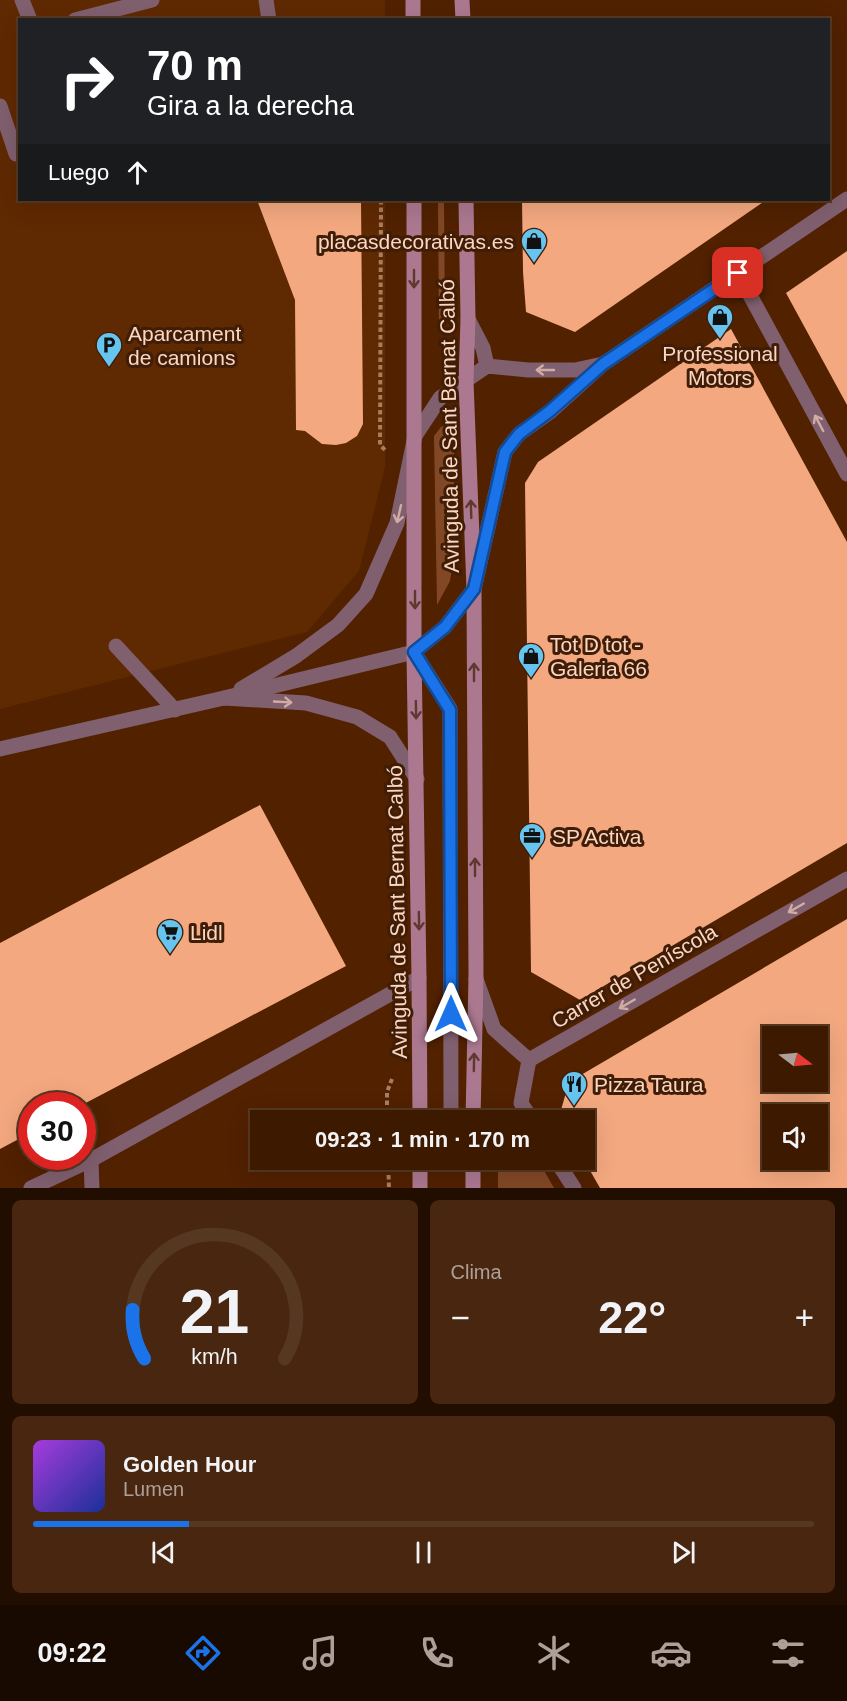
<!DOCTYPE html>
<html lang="es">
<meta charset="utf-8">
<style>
body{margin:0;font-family:Helvetica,sans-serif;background:#48260f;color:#f1f3f6;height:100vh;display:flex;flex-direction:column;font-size:22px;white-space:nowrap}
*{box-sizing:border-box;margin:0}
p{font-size:20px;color:#ada099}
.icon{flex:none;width:33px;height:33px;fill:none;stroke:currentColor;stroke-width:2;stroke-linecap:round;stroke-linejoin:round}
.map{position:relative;height:1188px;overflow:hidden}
.side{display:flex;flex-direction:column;gap:12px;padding:12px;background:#220e00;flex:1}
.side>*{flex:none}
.top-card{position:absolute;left:18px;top:18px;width:812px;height:183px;border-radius:0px;box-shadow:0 6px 24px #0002,0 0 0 2px #563822;background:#202124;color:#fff;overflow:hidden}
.needle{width:39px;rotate:106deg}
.controls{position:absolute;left:762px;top:1026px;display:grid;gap:12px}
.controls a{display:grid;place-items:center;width:66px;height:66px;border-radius:0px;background:#3d1900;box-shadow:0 6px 24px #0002,0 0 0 2px #563822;font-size:30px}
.speed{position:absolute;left:18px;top:1092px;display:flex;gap:12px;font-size:30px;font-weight:700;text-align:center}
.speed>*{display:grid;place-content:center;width:78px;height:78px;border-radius:50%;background:#3d1900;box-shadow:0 6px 24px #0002,0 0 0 2px #563822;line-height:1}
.speed .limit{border:9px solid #d22;background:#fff;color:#111}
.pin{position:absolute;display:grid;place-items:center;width:51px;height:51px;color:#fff;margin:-26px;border-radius:12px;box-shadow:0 3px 9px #0006}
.me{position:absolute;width:66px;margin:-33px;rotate:0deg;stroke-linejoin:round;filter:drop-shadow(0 0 4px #0008)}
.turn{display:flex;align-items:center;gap:21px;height:126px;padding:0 30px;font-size:27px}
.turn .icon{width:78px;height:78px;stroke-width:2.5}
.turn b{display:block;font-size:42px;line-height:51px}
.then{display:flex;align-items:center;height:57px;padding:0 30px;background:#0003;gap:12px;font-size:22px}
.big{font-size:45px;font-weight:600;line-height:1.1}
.side .card{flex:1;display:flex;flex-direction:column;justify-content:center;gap:9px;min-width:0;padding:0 21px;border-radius:9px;background:#48260f}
.side .dial{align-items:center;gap:0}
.dial svg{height:156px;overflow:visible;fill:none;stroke:#563822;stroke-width:7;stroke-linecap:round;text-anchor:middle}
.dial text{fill:#f1f3f6;stroke:none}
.song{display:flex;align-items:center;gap:18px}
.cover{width:72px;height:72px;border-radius:9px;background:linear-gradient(135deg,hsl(280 70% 55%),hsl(230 70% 35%))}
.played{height:6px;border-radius:3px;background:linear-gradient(90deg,#1a73e8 20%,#563822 20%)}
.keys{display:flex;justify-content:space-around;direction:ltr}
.heat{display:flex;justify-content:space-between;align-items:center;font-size:33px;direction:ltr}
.side .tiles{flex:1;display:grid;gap:12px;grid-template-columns:1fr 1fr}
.card:last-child{grid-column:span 2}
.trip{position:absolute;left:250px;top:1110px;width:345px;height:60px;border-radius:0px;background:#3d1900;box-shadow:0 6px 24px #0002,0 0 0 2px #563822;font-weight:600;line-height:60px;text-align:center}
.menu{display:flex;height:96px;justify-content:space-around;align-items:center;background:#180a00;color:#ada099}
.menu .icon{width:42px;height:42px}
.menu .current{color:#1a73e8}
.menu b{font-size:27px;color:#f1f3f6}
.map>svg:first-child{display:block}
.built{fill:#5f2902}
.green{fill:#824826}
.building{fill:#f3a87f;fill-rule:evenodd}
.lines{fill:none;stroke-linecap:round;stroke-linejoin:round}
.path{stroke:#a87d62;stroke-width:4;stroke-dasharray:4.5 3;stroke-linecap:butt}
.lane{stroke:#805f6e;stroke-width:15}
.street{stroke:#805f6e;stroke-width:15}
.secondary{stroke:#ab7890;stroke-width:15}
.oneway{stroke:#5f3830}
.oneway2{stroke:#d1aca4}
.route-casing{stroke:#114b97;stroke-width:15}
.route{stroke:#1a73e8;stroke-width:10}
.labels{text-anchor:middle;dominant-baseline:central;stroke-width:6;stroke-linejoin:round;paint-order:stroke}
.poi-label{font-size:21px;fill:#fdd6c1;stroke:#3f1d07;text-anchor:start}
.street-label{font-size:21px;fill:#fdd6c1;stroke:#3f1d07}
</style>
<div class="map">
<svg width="847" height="1188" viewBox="0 0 847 1188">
<rect width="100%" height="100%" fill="#512100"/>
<!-- built -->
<path class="built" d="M0,0H385V19L20,20V200H385V467L359,571L307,632L0,709Z"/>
<!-- green -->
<g class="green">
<path d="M438,200H444L445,327H439Z"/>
<path d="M447,424L454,428V555L450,581L437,605L434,436L441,427Z"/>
<path d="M498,1160H538L554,1188H498Z"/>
</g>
<!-- building -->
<g class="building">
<path d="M257,200H361L363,424L357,436L346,443L336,445L322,444L305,431L296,430L295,300Z"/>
<path d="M522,200H766L575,332L526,312L523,272Z"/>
<path d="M847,251V405L786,293Z"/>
<path d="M731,329L847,542V843L580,1000L531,972L525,483L538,462Z"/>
<path d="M260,805L346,966L80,1106H32V1132L0,1149V943Z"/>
<path d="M847,919V1188H600L584,1160H585V1120H561L559,1117L569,1082ZM772,1036H818V1082H772ZM772,1114H818V1160H772Z"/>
</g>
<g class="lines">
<!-- path -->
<g class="path">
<path d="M381,200L380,445L386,451"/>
<path d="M387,1120V1092L392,1079"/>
<path d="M388,1160L389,1188"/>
</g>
<!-- lane -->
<g class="lane">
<path d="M22,0L30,20"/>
<path d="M266,0L269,20"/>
<path d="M75,20L152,0"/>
</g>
<!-- street -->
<g class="street">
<path d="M0,106L16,154"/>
<path d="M738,273L847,474"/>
<path d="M468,319L483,348L487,366"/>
<path d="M116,646L175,710"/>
<path d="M414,652L450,709L451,1108L455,1120"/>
<path d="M241,689L296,656L338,625L366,594L397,523L415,436L440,398L487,366L528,370H575L603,364"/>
<path d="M224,698L414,652L445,627L474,589L505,452L519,434L550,412L603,364L847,199"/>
<path d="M0,749L224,698L306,703L357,717L390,737L417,779"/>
<path d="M476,979L494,1029L529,1060L847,879"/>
<path d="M529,1060L521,1103L532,1120"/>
<path d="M91,1160L92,1188"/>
<path d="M556,1160L574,1188"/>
<path d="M31,1188L91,1160L419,978"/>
</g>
<!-- secondary -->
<g class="secondary">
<path d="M413,0V20"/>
<path d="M462,0L463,20"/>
<path d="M414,200V652L419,978L420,1120"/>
<path d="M466,200L468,319L466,381L474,589L476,977L473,1120"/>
<path d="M420,1160V1188"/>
<path d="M473,1188V1160"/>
</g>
</g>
<!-- one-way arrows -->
<defs><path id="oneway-shaft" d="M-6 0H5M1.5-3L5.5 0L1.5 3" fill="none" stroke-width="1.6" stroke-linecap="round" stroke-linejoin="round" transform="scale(1.5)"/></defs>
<g class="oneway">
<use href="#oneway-shaft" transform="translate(414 279) rotate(90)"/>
<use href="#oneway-shaft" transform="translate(471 509) rotate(-92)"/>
<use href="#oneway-shaft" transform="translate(415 600) rotate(90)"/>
<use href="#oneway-shaft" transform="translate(474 672) rotate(-90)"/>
<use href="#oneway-shaft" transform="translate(416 710) rotate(89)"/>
<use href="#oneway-shaft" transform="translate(475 867) rotate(-90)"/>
<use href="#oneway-shaft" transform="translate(419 921) rotate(89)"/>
<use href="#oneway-shaft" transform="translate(474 1062) rotate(-89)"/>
</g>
<g class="oneway2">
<use href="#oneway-shaft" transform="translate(545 370) rotate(-180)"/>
<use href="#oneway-shaft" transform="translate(819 423) rotate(-118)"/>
<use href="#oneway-shaft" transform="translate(399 514) rotate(103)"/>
<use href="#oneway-shaft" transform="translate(283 702) rotate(3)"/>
<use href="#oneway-shaft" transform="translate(796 908) rotate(150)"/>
<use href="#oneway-shaft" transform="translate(627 1004) rotate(150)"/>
</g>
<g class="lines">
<!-- route casing -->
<g class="route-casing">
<path id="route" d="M451,1014L450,710L414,652L445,627L474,589L505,452L519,434L550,411L603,364L738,273"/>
</g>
<!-- route -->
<use href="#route" class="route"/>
</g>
<!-- icons -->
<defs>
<g id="shop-pin" transform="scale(1.35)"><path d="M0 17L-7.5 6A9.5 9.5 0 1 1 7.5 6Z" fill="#66c4ef" stroke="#3f1d07"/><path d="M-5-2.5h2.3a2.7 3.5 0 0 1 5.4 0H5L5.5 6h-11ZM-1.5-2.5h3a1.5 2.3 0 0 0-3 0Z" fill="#111"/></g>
<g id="parking-pin" transform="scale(1.35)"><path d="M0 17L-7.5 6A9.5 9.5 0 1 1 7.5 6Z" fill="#66c4ef" stroke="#3f1d07"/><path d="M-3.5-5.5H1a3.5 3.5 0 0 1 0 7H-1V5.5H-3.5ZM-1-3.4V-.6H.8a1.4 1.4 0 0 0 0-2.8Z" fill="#111"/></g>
<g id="office-pin" transform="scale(1.35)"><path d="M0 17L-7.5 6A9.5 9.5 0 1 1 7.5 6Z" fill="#66c4ef" stroke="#3f1d07"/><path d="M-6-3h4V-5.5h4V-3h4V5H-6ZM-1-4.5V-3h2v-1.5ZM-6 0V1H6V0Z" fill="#111"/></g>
<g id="supermarket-pin" transform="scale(1.35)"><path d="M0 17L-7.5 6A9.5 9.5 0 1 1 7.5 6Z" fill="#66c4ef" stroke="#3f1d07"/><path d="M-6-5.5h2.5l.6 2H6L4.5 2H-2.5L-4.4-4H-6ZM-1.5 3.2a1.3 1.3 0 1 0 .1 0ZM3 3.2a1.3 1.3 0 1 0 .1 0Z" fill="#111"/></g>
<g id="restaurant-pin" transform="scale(1.35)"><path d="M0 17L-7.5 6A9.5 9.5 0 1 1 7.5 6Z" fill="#66c4ef" stroke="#3f1d07"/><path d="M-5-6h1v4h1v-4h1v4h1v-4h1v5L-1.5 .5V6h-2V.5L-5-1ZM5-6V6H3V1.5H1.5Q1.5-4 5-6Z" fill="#111"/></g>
</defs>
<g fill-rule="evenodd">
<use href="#shop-pin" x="534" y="241"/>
<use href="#shop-pin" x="720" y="317"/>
<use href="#parking-pin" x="109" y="345"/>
<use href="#shop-pin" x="531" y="656"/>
<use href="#office-pin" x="532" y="836"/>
<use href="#supermarket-pin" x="170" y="932"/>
<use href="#restaurant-pin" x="574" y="1084"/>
</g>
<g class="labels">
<!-- poi labels -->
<g class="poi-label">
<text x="514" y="241" text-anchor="end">placasdecorativas.es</text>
<text x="128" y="333">Aparcament<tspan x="128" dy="24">de camions</tspan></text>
<text x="720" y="353" text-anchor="middle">Professional<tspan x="720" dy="24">Motors</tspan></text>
<text x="550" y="644">Tot D tot -<tspan x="550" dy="24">Galeria 66</tspan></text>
<text x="552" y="836">SP Activa</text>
<text x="190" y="932">Lidl</text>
<text x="594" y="1084">Pizza Taura</text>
</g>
<!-- street labels -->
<g class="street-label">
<text transform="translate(449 426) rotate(-91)">Avinguda de Sant Bernat Calbó</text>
<text transform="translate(397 912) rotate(-91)">Avinguda de Sant Bernat Calbó</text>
<text transform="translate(634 976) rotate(-30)">Carrer de Peníscola</text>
</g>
</g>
</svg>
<div class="controls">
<a><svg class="needle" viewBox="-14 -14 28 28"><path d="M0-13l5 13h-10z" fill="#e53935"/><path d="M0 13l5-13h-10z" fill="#ada099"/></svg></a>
<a><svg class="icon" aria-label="sound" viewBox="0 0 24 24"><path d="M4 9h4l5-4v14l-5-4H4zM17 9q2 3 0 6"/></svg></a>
</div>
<div class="speed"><div class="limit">30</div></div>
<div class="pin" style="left:738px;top:273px;background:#d93025"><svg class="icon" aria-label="arrive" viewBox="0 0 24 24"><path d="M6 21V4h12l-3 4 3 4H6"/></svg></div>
<svg class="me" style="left:451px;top:1014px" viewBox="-20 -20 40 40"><path d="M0-17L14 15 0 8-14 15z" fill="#1a73e8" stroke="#fff" stroke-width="4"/></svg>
<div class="trip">09:23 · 1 min · 170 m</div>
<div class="top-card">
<div class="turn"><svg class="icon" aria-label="right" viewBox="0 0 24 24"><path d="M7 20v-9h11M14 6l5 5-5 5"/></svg><div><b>70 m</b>Gira a la derecha</div></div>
<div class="then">Luego<svg class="icon" aria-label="ahead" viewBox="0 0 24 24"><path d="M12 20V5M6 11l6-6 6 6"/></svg></div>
</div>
</div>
<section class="side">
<div class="tiles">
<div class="card dial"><svg viewBox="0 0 100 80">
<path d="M14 69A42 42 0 1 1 86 69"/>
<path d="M14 69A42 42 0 0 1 8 44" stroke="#1a73e8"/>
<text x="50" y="56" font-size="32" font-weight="700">21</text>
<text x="50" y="72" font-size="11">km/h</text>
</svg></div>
<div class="card"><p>Clima</p>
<div class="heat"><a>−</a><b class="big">22°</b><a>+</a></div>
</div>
<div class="card">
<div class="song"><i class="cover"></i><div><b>Golden Hour</b><p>Lumen</p></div></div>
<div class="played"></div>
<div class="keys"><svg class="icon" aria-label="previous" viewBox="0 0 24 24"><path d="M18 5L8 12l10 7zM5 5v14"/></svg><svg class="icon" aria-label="pause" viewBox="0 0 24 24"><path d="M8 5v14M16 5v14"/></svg><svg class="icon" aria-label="next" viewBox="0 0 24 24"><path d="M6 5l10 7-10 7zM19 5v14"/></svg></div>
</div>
</div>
</section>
<nav class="menu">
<b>09:22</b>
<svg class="icon current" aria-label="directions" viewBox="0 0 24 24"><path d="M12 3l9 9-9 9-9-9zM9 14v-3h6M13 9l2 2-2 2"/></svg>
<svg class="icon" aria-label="music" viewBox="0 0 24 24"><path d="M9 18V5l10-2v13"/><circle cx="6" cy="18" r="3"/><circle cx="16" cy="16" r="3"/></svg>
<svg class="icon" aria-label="phone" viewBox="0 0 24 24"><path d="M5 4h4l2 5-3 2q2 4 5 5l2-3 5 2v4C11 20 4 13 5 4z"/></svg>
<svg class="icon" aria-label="climate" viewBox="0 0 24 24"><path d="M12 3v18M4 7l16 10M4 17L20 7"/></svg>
<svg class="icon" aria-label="car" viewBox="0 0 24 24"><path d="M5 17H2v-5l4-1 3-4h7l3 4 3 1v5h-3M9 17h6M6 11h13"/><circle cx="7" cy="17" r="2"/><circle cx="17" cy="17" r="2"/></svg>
<svg class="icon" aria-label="filters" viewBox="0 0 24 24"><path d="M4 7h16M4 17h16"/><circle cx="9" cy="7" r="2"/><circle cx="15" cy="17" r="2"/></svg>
</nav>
